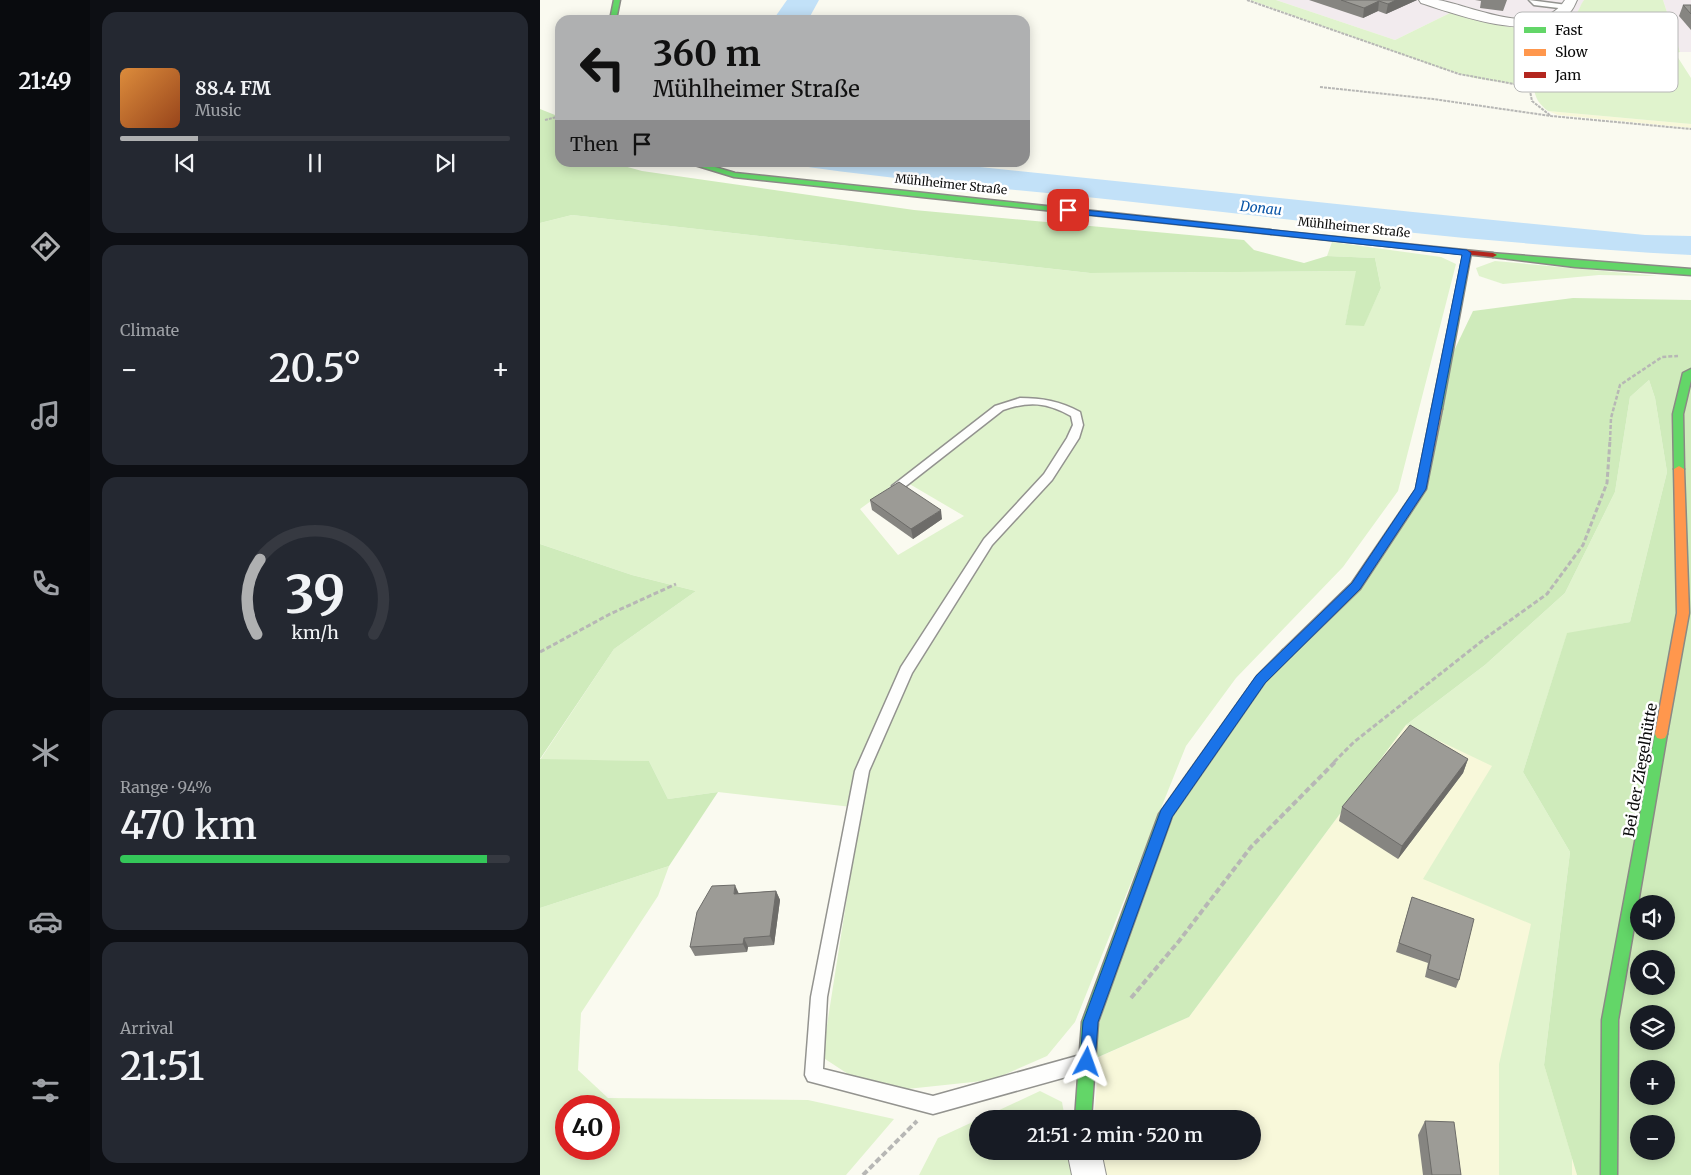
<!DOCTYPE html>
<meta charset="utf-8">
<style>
body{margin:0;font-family:Merriweather,serif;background:#242831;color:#f1f3f6;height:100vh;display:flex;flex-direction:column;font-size:19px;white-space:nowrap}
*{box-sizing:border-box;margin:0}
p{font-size:16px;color:#9ea1a6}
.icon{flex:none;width:28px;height:28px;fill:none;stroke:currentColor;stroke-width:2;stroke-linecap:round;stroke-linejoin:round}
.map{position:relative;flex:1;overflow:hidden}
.details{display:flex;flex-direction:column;gap:12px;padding:12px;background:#0d0f14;width:450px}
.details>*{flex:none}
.banner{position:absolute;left:15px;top:15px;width:475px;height:152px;border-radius:15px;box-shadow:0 2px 12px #0003;background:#afb0b1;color:#111;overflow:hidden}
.tools{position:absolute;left:1090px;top:895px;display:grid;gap:10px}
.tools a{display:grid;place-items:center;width:45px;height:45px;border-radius:50%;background:#171b24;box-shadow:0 2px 12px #0003;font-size:25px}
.speed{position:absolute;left:15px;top:1095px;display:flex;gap:10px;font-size:25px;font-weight:700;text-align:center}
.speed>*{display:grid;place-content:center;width:65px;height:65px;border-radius:50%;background:#171b24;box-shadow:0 2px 12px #0003;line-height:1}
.speed .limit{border:8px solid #d22;background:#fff;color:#111}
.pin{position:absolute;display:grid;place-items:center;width:42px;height:42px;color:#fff;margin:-21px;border-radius:10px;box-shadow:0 2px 8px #0006}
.me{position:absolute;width:55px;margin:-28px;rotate:4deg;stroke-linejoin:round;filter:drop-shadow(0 0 4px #0008)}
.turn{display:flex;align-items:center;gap:18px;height:105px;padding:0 15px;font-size:22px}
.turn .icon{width:65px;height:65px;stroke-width:2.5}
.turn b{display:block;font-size:35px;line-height:42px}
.then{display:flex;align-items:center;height:48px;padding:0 15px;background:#0003;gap:10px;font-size:19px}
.big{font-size:38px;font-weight:600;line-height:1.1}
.details .card{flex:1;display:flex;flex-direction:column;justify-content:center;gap:8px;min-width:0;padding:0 18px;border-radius:15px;background:#242831}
.details .dial{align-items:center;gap:0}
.dial svg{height:130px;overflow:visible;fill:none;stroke:#363941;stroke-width:7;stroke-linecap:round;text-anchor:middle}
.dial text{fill:#f1f3f6;stroke:none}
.song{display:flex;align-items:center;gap:15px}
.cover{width:60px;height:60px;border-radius:8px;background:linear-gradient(135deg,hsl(30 70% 55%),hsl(20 70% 35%))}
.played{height:5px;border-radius:2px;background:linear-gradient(90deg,#afb0b1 20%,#363941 20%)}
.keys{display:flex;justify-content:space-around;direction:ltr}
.heat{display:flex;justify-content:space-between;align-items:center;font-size:28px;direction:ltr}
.charge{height:8px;border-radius:4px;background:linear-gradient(90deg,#34c759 94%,#363941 0)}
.trip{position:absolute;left:429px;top:1110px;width:292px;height:50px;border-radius:25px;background:#171b24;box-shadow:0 2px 12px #0003;font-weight:600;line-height:50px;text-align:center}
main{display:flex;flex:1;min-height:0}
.dock{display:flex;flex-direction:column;width:90px;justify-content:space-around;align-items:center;background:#090b0e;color:#9ea1a6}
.dock .icon{width:35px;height:35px}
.dock .selected{color:#afb0b1}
.dock b{font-size:22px;color:#f1f3f6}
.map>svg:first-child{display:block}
.industrial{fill:#f2ebee}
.farmland{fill:#f8f8da}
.green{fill:#e0f3cd;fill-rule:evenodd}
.forest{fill:#cfebbb;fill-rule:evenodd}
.water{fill:#c2e1f8}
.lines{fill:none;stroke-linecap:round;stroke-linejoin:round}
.lane-casing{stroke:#93938f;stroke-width:3}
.street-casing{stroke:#93938f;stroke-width:2}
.fast-casing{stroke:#8a8a85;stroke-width:3}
.slow-casing{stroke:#8a8a85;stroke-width:3}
.jam-casing{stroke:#8a8a85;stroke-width:3}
.path-far3{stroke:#b7b7b5;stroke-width:2;stroke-dasharray:3 1;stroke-linecap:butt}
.path-far2{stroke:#b7b7b5;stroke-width:2.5;stroke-dasharray:4 2;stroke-linecap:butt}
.path-far1{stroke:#b7b7b5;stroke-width:3;stroke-dasharray:5 2.5;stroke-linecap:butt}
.path{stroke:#b7b7b5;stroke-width:4;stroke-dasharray:6 3;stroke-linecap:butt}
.lane{fill:#fefefd;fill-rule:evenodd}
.street{fill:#fefefd;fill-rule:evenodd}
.fast{fill:#63d668;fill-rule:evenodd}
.slow{fill:#ff974d;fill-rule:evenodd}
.jam{fill:#b3261e;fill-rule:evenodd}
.wall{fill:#868581}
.shaded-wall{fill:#6d6c69}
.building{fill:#9c9b96;stroke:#6d6c69}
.route{fill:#1a73e8;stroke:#114b97}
.labels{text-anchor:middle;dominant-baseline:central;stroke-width:5;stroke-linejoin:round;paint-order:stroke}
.far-street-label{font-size:12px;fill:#0c0c0c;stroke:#fff}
.far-water-label{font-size:14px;font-style:italic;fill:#0b56a7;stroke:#fff}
.street-label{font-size:15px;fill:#0c0c0c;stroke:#fff}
.key{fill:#fff;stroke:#b6b6b6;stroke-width:1}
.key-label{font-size:14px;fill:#0c0c0c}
</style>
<main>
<nav class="dock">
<b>21:49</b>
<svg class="icon selected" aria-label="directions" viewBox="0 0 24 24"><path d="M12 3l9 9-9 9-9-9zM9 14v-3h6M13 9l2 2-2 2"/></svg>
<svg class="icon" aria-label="music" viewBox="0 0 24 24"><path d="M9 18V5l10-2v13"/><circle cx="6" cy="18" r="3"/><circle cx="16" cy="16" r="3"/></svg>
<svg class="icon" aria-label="phone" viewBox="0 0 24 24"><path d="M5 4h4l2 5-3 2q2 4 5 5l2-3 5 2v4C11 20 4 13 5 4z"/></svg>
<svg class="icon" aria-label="climate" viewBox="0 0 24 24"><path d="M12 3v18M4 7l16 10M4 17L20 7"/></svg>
<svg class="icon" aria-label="car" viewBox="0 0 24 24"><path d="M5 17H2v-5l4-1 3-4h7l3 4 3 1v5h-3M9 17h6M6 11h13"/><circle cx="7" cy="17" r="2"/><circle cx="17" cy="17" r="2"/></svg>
<svg class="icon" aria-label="filters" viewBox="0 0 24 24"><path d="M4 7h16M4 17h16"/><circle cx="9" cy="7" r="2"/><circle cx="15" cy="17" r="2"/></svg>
</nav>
<section class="details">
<div class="card">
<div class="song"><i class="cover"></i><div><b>88.4 FM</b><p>Music</p></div></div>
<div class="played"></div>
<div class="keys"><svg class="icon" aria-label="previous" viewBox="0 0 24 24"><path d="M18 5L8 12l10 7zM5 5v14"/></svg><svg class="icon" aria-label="pause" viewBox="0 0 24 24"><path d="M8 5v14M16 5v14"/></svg><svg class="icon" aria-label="next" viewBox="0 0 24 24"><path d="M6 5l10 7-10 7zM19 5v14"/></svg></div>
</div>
<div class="card"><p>Climate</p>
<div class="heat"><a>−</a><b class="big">20.5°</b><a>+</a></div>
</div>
<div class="card dial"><svg viewBox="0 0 100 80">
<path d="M14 69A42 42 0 1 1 86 69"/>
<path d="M14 69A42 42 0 0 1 16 23" stroke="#afb0b1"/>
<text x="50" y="56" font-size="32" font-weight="700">39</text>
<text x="50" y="72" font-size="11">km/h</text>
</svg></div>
<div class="card"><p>Range · 94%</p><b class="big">470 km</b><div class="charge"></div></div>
<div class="card"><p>Arrival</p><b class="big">21:51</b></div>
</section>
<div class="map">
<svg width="1151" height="1175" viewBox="0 0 1151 1175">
<rect width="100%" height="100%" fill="#fafaf0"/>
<!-- industrial -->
<g class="industrial">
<path d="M736,0H1044L1037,13L1032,18L1008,26L966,27L939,22L910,13L855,40Z"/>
<path d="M1123,0H1151V52H1140Z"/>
</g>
<!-- farmland -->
<g class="farmland">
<path d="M1008,111L1151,124V128L1018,115Z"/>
<path d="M866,725L983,772L1004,1065L1037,1175H563L557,1151H712V1119H554L559,1057L649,1017Z"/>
</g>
<!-- green -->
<g class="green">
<path d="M710,0H736L855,40L910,13C942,23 1004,40 1034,16C1039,12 1040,5 1044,0H1123L1140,52L1135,53L1151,78V124L1008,111C999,104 995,98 994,88L987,86V89L975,84L934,78L903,69Z"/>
<path d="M32,215L550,273L817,271L805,325H824L841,288L835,258L787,256L792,242L901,257L916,264L858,491L803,567L696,678L646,746L535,1022L507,1056L452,1080L367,1089L308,1074L282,1057L321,808L178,792L128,799L109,761L0,760L74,649L156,591L92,575L0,544V223ZM361,479L424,516L358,555L320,509Z"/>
<path d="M955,261L1118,276L1059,275L963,284L939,276L936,268Z"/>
<path d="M1109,380L1115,398L1127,472L1090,622L1027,634L983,772L1030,852L1004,1065L1032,1158V1175H959V1064L991,924L883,879L952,766L866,725L945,665L1025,593L1075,492L1090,397Z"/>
<path d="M129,866L118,896L41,1013L38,1070L68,1098L268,1100L354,1119L306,1175H0V908ZM26,1106H69V1149H26Z"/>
<path d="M500,1091L522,1102L525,1119H440Z"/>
<path d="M437,1120L438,1151H532L537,1175H379L398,1138Z"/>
</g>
<!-- forest -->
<g class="forest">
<path d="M0,109L20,117V162L73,163L102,171L374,210L704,240L714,250L764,263L787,256L835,258L841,288L824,326L805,325L816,271L550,273L32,215L0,223Z"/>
<path d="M1033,298L1151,300V1175H1037L1004,1065L1030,852L983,772L1027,633L1090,622L1127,472L1115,398L1109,380L1090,397L1075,492L1025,593L945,665L866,725L649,1017L547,1062L626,814L721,679L816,586L881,489L901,378L933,311ZM1099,904H1126V931H1099ZM1099,959H1126V986H1099ZM1099,1014H1126V1041H1099ZM1099,1069H1126V1096H1099ZM1099,1124H1126V1151H1099Z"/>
<path d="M0,544L92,575L156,591L74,649L0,759Z"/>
<path d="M0,759L109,761L128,799L178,792L129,866L0,908Z"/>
</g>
<!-- water -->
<g class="water">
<path d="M247,0H279L268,20H233Z"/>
<path d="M242,163H402L873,212L1105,235L1151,236V255C961,245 773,222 584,201C470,188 356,181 242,163Z"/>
</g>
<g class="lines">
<!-- lane casing -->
<g class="lane-casing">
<g id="lane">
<path d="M989,0L1027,5L1030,7L1027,9L994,5Z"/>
<path d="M480,398C502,398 520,401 540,412L543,425L539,438L512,480L452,545L372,673L329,771L287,997L283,1069L393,1096L544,1054L550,1057L553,1063L550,1069L544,1072L393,1114L268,1081L265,1075L271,997L315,771L361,667L444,539L504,474L527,438L533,425L531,416C506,402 489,401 463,410L362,489L358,490L352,486L455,406Z"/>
</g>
</g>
<!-- street casing -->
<g class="street-casing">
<g id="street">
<path d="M879,0C885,0 892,0 898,0C933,6 1000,40 1025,0H1037C1035,4 1033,10 1029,13C996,44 918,15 881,3Z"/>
<path d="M527,1151H561L566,1175H532Z"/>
</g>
</g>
<!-- fast casing -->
<g class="fast-casing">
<g id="fast">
<path d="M74,0H80L76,20H70Z"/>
<path d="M145,162H158L195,173L731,230L735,232L731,234L194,177Z"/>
<path d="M924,251L931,253L902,409L897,412L892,409Z"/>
<path d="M950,253L1151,269V275L1035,267L953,257L949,255Z"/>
<path d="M1151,369V380L1143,414L1144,469L1139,472L1134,469L1133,414L1143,373Z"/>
<path d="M747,649L751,650L753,653L751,656L725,682L632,816L558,1022L551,1119H535L542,1022L619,814L717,676L743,650Z"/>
<path d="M1121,729L1125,730L1127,734L1078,1020L1077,1175H1061L1062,1020L1115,734L1117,730Z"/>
</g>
</g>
<!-- slow casing -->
<g class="slow-casing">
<g id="slow">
<path d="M897,406L902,409L886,489L820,589L751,656H743L741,653L743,650L812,583L876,489L892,409Z"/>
<path d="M1139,466L1144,469L1149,613L1127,734L1125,738L1121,739L1117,738L1115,734L1137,613L1134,469Z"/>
</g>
</g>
<!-- jam casing -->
<g class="jam-casing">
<path id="jam" d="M728,230L953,253L957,255L953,257L731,234L727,232Z"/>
</g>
<!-- path-far3 -->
<g class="path-far3">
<path d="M707,0L919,74L974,84L990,91L992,101L1011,116"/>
<path d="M780,87L893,99L1011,116L1151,129"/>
<path d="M5,120L20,116"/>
</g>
<!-- path-far2 -->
<path class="path-far2" d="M1070,441L1071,418L1080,385L1122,357L1138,356"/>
<!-- path-far1 -->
<g class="path-far1">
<path d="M0,652L70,614L136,584"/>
<path d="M794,762L814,742L947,637L1007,594L1043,545L1067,483L1070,440"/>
</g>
<!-- path -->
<g class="path">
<path d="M591,998L639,941L711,847L796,761"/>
<path d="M323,1175L377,1121"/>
</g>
<!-- lane -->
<use href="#lane" class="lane"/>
<!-- street -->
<use href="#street" class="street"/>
<!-- fast -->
<use href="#fast" class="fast"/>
<!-- slow -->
<use href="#slow" class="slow"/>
<!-- jam -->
<use href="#jam" class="jam"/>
</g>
<!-- wall -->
<g class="wall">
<path d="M769,0H877L846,14L838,11L823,18Z"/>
<path d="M935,0H967L963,11L940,8L941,1Z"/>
<path d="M1143,5H1151V30L1139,16Z"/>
<path d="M330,500L402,519L373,539L332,510Z"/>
<path d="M928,759L923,773L858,859L799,821L802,807Z"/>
<path d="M236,891L240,900L234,945L208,947L207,952L155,956L150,947L199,893Z"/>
<path d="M872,897L919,980L916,988L885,977L888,963L856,952Z"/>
<path d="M885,1121L921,1175H883L878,1135Z"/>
</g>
<!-- shaded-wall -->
<g class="shaded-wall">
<path d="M856,0H877L846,14L848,4Z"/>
<path d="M839,1L838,11L823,18L824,8Z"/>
<path d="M401,510L402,519L373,539L371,529Z"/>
<path d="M928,759L923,773L858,859L862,846Z"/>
<path d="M195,885L199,894H194Z"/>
<path d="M236,891L240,900L234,945L230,936Z"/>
<path d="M204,938L208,947L207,952L203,944Z"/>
</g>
<!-- building -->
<g class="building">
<path d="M801,0H856L848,4L839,1L824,8Z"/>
<path d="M1143,5H1151V14Z"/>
<path d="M359,482L401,510L371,529L330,500Z"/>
<path d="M870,725L928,759L862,846L802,807Z"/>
<path d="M195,885L194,894L236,891L230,936L204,938L203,944L150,947L157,912L172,886Z"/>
<path d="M872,897L934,919L919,980L888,969L891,955L859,943Z"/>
<path d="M885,1121L914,1122L921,1175H892Z"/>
</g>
<!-- route -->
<path class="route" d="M525,208L927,250L931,253L886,489L820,589L725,683L632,817L558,1022L555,1062L553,1068L547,1070L542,1068L540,1062L543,1022L621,810L716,676L812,583L875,489L922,255L528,213L525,212Z"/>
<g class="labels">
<!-- far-street labels -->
<g class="far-street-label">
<text transform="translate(411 184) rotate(6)">Mühlheimer Straße</text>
<text transform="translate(814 227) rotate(6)">Mühlheimer Straße</text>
</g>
<!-- far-water labels -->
<g class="far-water-label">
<text transform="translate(721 208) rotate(6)">Donau</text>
</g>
<!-- street labels -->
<g class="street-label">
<text transform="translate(1100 770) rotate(-80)">Bei der Ziegelhütte</text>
</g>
</g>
<!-- legend -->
<rect x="974" y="12" width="164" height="80" rx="8" class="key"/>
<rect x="984" y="27" width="22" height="6" fill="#63d668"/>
<rect x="984" y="49" width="22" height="7" fill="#ff974d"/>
<rect x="984" y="72" width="22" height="6" fill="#b3261e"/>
<g class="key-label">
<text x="1015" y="35">Fast</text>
<text x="1015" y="57">Slow</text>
<text x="1015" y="80">Jam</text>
</g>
</svg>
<div class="tools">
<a><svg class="icon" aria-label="sound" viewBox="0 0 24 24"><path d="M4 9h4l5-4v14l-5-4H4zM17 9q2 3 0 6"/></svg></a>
<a><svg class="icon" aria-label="search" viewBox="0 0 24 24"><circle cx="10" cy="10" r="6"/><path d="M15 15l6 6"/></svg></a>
<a><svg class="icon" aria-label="layers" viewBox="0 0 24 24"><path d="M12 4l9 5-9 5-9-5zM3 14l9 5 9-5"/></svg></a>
<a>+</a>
<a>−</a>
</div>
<div class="speed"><div class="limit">40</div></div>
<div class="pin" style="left:528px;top:210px;background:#d93025"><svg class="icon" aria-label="arrive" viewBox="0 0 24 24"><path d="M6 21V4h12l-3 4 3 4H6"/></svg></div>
<svg class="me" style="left:547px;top:1062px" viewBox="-20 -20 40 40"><path d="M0-17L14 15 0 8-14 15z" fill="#1a73e8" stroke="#fff" stroke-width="4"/></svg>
<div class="trip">21:51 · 2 min · 520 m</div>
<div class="banner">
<div class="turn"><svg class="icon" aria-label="left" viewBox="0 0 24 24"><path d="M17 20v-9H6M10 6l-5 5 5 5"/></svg><div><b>360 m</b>Mühlheimer Straße</div></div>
<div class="then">Then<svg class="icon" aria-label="arrive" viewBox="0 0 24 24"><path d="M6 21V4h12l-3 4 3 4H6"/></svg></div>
</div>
</div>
</main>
